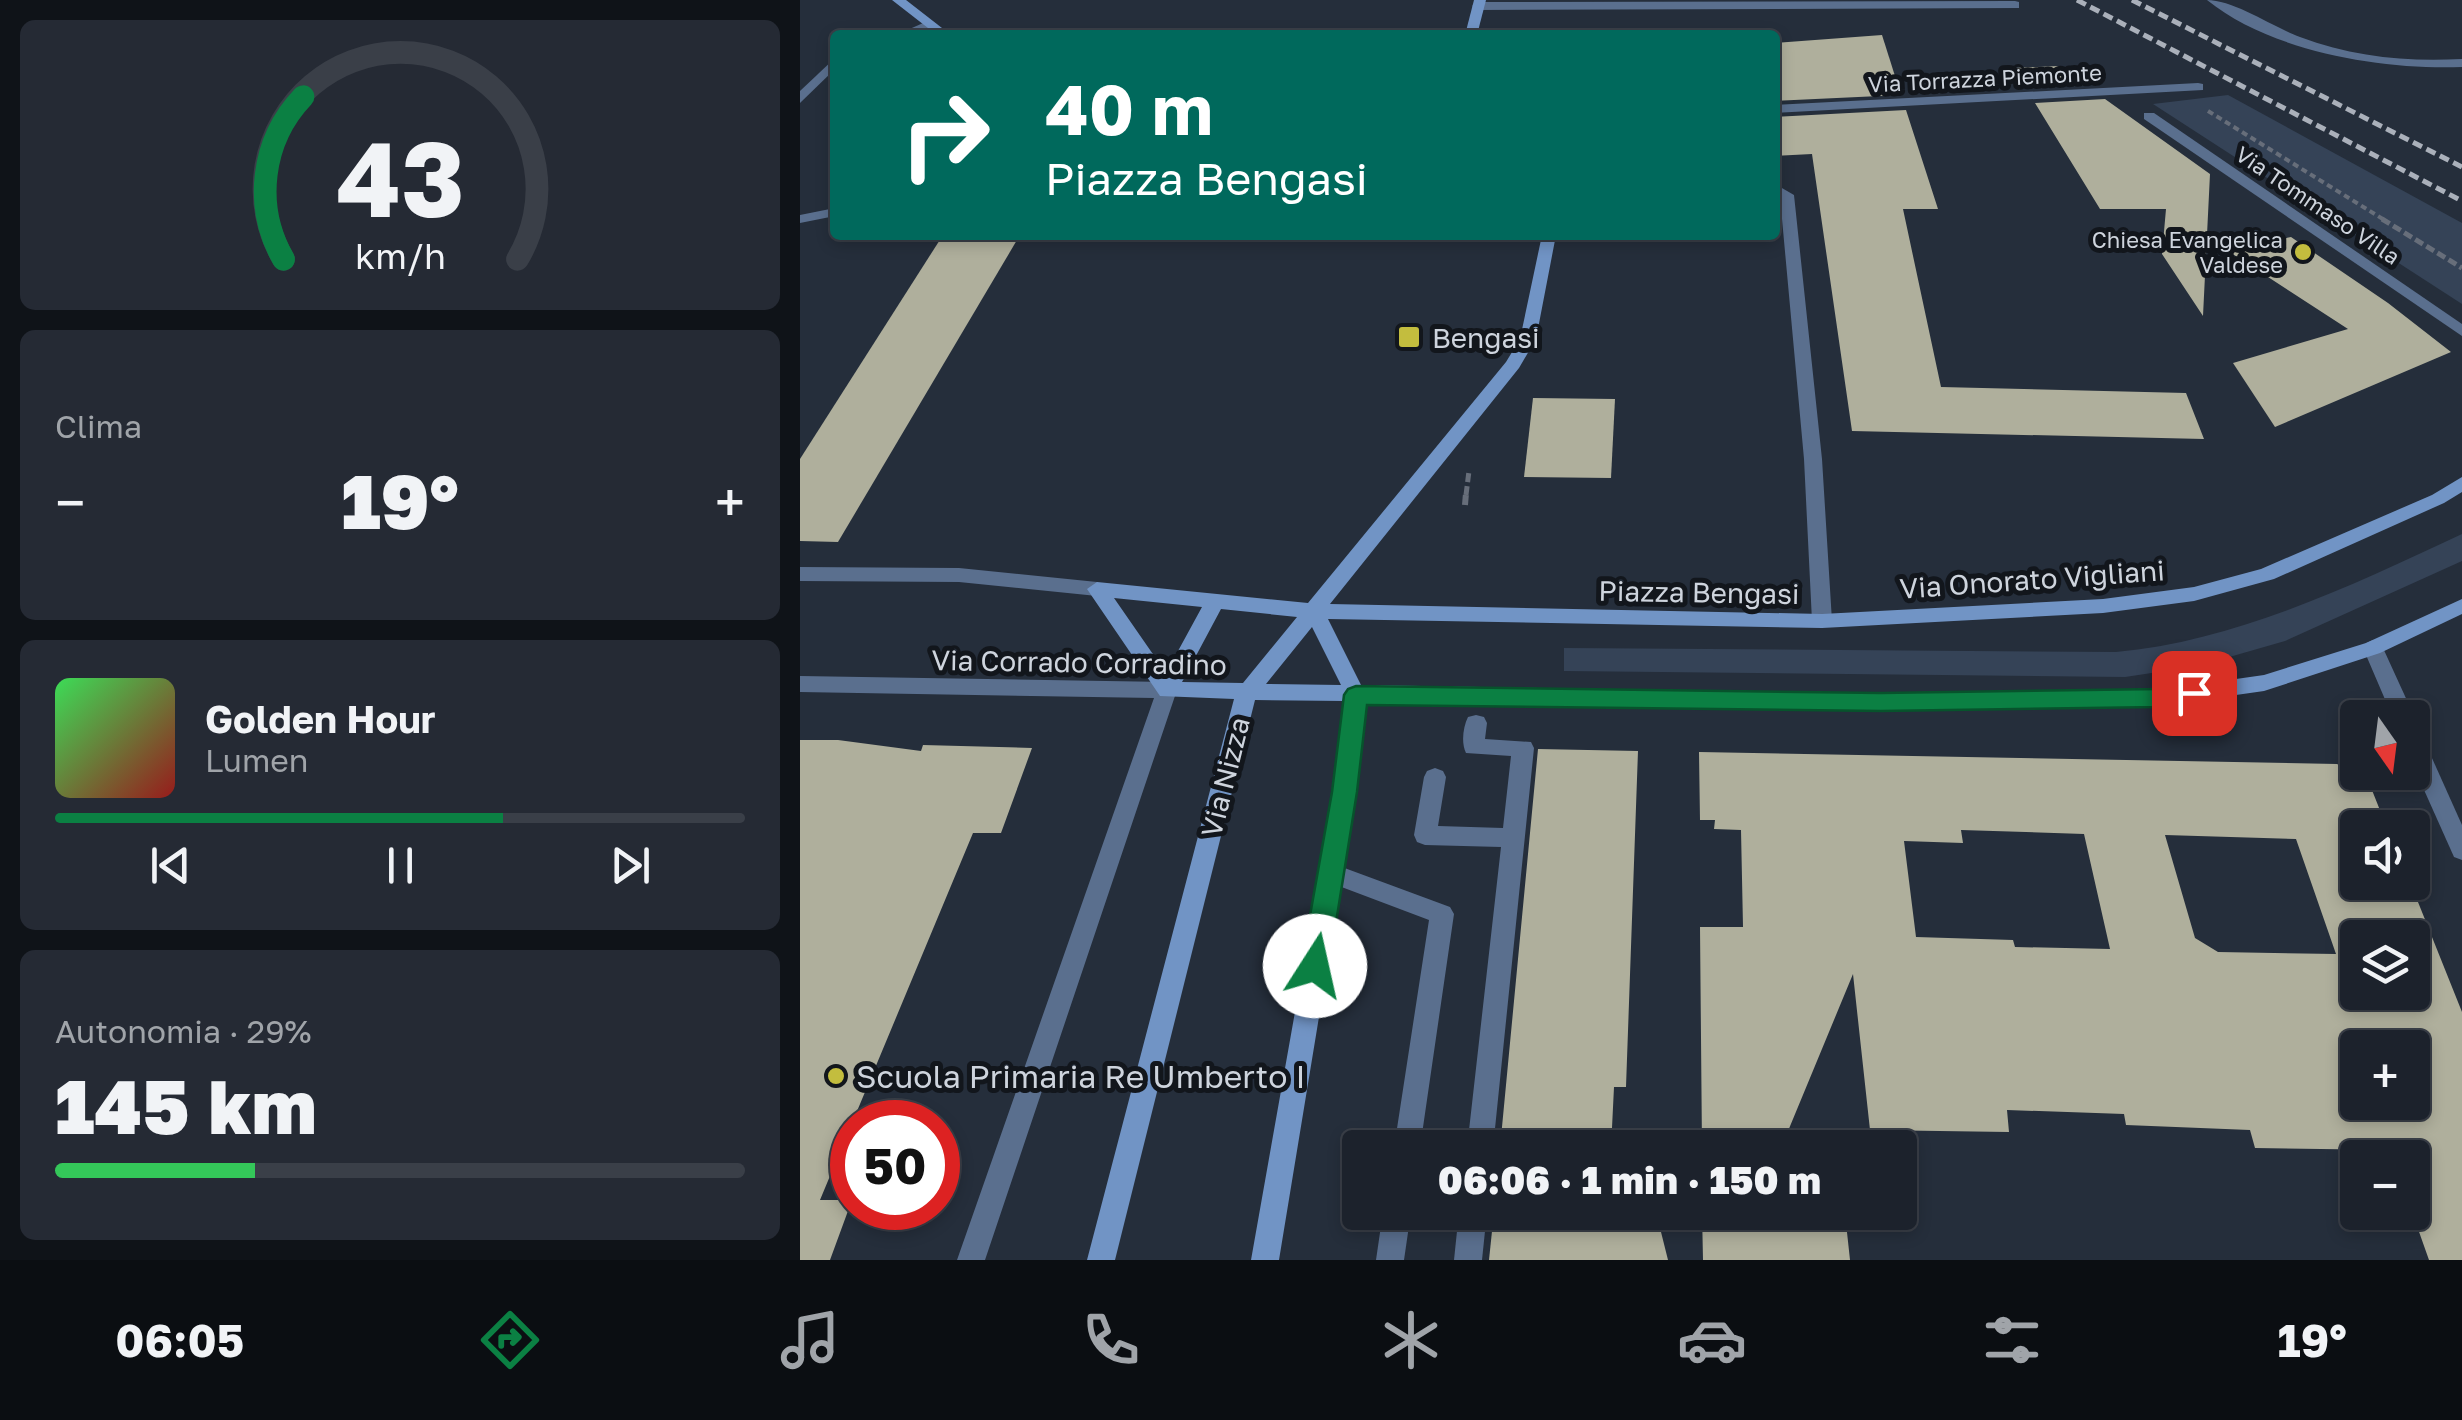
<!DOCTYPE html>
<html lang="it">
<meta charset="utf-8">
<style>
body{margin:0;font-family:"Golos Text",sans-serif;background:#252a34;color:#f1f3f6;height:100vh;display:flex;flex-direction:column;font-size:38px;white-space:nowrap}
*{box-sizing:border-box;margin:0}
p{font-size:32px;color:#a0a4a9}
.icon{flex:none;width:55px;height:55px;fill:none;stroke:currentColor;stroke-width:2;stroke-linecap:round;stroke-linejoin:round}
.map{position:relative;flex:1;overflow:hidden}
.side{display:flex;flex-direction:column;gap:20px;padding:20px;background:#0f1318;width:800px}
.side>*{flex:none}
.hud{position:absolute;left:30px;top:30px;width:950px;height:210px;border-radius:10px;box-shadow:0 5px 15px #0003,0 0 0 2px #3a3f48;background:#00695c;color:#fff;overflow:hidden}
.needle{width:65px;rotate:166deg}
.controls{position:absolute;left:1540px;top:700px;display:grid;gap:20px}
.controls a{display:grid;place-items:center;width:90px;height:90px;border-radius:10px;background:#1c222c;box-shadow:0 5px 15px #0003,0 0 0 2px #3a3f48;font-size:50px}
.speed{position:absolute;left:30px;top:1100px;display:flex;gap:20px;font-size:50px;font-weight:700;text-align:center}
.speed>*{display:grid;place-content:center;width:130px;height:130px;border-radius:50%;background:#1c222c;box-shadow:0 5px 15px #0003,0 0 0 2px #3a3f48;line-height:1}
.speed .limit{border:15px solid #d22;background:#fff;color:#111}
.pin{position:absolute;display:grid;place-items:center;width:85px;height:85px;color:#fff;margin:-42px;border-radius:20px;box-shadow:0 5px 15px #0006}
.me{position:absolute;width:110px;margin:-55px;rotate:10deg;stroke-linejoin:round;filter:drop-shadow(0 0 8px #0008)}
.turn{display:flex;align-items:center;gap:35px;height:210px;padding:0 50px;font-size:45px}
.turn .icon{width:130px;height:130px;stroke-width:2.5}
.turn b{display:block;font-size:70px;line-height:85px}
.big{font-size:75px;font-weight:800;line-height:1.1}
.side .card{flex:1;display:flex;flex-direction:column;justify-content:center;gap:15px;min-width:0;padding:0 35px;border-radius:15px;background:#252a34}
.side .dial{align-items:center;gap:0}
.dial svg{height:260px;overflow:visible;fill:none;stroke:#3a3f48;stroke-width:7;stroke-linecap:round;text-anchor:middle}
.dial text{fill:#f1f3f6;stroke:none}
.song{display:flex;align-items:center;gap:30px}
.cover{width:120px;height:120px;border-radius:15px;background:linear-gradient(135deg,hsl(130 70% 55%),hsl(0 70% 35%))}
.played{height:10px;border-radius:5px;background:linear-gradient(90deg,#0b8043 65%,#3a3f48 65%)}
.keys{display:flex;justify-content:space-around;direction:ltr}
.heat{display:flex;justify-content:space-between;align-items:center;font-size:55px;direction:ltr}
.charge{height:15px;border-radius:8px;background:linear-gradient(90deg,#34c759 29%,#3a3f48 0)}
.trip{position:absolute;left:542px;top:1130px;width:575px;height:100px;border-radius:10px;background:#1c222c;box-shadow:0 5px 15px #0003,0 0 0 2px #3a3f48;font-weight:800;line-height:100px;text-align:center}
.menu{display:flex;height:160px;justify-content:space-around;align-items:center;background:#0b0e12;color:#a0a4a9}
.menu .icon{width:70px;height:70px}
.menu .current{color:#0b8043}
.menu b{font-size:45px;color:#f1f3f6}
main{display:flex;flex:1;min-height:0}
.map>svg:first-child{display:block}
.green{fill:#354357}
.building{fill:#afaf9c;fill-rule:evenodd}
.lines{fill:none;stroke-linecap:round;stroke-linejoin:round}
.path-far2{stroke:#676e7a;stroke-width:4;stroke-dasharray:6 4;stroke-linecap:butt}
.path-far1{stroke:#676e7a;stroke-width:5;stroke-dasharray:9 4;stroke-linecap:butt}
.path{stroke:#676e7a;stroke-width:6;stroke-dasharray:10 5;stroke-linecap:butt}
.lane{fill:#5a6f8e;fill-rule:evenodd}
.street{fill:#5a6f8e;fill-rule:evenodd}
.secondary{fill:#7194c5;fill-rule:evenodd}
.rail{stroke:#aab0ba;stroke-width:5;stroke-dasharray:10 5;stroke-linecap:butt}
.route{fill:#0b8043;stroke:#07532c;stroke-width:2.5}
.poi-dot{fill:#c3bd3e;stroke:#12161c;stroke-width:4}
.labels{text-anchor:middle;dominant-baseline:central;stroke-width:10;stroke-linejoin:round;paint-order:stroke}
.far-street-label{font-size:22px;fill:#ced4dd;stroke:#12161c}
.far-poi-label{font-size:22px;fill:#ced4dd;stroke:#12161c;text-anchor:end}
.poi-label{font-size:28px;fill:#ced4dd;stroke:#12161c;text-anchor:start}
.street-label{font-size:28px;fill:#ced4dd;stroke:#12161c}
.near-poi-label{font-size:32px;fill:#ced4dd;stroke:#12161c;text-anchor:start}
</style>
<main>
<section class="side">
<div class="card dial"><svg viewBox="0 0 100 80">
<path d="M14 69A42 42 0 1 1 86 69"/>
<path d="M14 69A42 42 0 0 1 20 19" stroke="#0b8043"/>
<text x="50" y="56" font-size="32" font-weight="700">43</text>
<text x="50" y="72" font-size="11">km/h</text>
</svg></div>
<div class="card"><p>Clima</p>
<div class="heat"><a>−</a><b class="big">19°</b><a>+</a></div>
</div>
<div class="card">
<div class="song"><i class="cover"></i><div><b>Golden Hour</b><p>Lumen</p></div></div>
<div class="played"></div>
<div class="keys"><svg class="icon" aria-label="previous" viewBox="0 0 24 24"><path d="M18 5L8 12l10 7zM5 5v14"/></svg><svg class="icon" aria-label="pause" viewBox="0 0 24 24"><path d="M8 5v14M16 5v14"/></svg><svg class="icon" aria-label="next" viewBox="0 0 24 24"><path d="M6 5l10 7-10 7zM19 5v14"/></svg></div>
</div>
<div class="card"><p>Autonomia · 29%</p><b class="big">145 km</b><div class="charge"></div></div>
</section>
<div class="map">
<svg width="1662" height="1260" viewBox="0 0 1662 1260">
<rect width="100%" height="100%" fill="#252e3b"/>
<!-- green -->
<g class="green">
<path d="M1428,95L1662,223V304L1353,104Z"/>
<path d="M1662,534V561L1485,641L1398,666L1325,677L764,671V648L1316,652C1436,641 1553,585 1662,534Z"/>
</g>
<!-- building -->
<g class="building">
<path d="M1082,35L1101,95L975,101V43Z"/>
<path d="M1259,66L1285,85L1226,88L1214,68Z"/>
<path d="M1305,99L1410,174L1403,316L1362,254L1366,209H1300L1235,103Z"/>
<path d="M1106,110L1138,209H1103L1141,387L1386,393L1404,439L1052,431L1012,154L975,156V117Z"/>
<path d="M143,235H220L38,542L0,541V459Z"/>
<path d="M1491,237L1588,303L1651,352L1475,427L1433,363L1548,329L1428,251Z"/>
<path d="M733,398L815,399L811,478L724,477Z"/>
<path d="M0,740H38L121,751L123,745L232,748L201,833H173L20,1200H52L30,1260H0Z"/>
<path d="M738,749L838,751L826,1087H814L811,1148H700Z"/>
<path d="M899,752L1537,764L1568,780L1587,828H1558V882H1610L1662,1012V1260H1629L1612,1212V1158H1594L1591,1150L1455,1148L1450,1130L1326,1125L1324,1114L1207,1110L1209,1132L1070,1130L1053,974L981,1148H902L900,927H943L941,830L914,829L915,820H900ZM1161,830L1284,834L1310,949L1215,947L1213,940L1116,937L1104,841L1163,843ZM1365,835L1496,839L1536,954L1418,952L1395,938ZM1558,938H1612V992H1558ZM1558,1048H1612V1102H1558Z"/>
<path d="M694,1212H856L868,1260H689Z"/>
<path d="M902,1212H954L951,1218L981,1219V1222L1046,1223L1050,1260H903Z"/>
</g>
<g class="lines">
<!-- path-far2 -->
<path class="path-far2" d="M1408,111L1586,221"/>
<!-- path-far1 -->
<g class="path-far1">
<path d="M1582,219L1662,268"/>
<path d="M666,495L669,471"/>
</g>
<!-- path -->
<path class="path" d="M665,505L666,493"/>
<!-- lane -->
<g class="lane">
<path d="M1215,1L1219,2V8L678,10L672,6L678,2Z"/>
<path d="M531,863L650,907L654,914L620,1148H594L629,920L523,880L519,873L523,866Z"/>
<path d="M583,1212H611L604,1260H576Z"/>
</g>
<!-- street -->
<g class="street">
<path d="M1407,0C1434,0 1473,27 1500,37C1553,57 1607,62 1662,59V67C1582,70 1471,52 1407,0Z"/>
<path d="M130,20L136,24L134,27L113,35H96Z"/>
<path d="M35,58V69L0,103V91Z"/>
<path d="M1398,83L1403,84V90L975,113V105Z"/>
<path d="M1344,113H1354L1662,324V336L1344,119Z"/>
<path d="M975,184L994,195L1022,459L1032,621L1022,628L1012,621L1004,459L980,197L975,194Z"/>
<path d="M35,208V216L0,223V215Z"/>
<path d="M0,567L159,568L297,582L307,589L297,596L159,582L0,581Z"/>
<path d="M1573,640L1580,643L1583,648L1615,718L1612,722V718H1593L1563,648L1566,643Z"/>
<path d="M0,676L367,682L374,684L377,690L185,1260H157L354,698L0,692Z"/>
<path d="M676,715L684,717L687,723L685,739L731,742L734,748L693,1148H667L701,847L625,845L617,842L614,835L624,777L627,771L635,768L643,771L646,777L638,826L703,828L711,756L666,753C661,743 663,727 668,717Z"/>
<path d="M1612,730L1620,732L1623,738L1662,825V860L1654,857L1612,763Z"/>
<path d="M659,1212H687L682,1260H654Z"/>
</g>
<!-- secondary -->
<g class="secondary">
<path d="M92,0H106L151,35H137Z"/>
<path d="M674,0H686L677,35H665Z"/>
<path d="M742,235H756L736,339L719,368L530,604L1022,614L1303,599L1394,587L1461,569L1632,495L1662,477V492L1644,503L1474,579L1394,601L1303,613L1022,628L528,619L561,685L1081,694L1359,690L1464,675L1566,643L1662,599V614L1580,653L1464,691L1359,706L1081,710L566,701L556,792L479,1260H451L534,792L545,701L455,700L315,1260H287L434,699L360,696L287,589L297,582L508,603L706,362L720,339ZM314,598L402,607L366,673ZM421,609L497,617L443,683L382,682ZM512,627L541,685L466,684Z"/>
</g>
<!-- rail -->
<g class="rail">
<path d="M1277,0L1662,201"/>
<path d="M1332,0L1662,167"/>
</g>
</g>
<!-- route -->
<path class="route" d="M1394,684L1402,687L1406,693L1402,699L1359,707L1081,711L567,705L557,792L529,966L525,975L515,978L505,975L501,966L532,792L544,695L548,689L556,686L1081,693L1359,689Z"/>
<!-- markers -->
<g class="poi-dot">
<circle cx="1503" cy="252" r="10"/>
<rect x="597" y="325" width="24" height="24" rx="5"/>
<circle cx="36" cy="1076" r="10"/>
</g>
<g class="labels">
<!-- far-street labels -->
<g class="far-street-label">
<text transform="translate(1185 78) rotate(-3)">Via Torrazza Piemonte</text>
<text transform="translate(1518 205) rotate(34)">Via Tommaso Villa</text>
</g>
<!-- far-poi labels -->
<g class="far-poi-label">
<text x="1483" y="239">Chiesa Evangelica<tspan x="1483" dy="25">Valdese</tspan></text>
</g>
<!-- poi labels -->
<g class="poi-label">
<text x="632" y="337">Bengasi</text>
</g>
<!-- street labels -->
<g class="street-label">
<text transform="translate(1232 579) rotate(-4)">Via Onorato Vigliani</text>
<text transform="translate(899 592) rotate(1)">Piazza Bengasi</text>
<text transform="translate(279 662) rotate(1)">Via Corrado Corradino</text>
<text transform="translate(425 777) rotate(-76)">Via Nizza</text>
</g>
<!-- near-poi labels -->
<g class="near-poi-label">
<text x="56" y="1076">Scuola Primaria Re Umberto I</text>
</g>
</g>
</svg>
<div class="controls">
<a><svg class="needle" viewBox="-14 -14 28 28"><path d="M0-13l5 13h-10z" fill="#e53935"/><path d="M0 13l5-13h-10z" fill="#a0a4a9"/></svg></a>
<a><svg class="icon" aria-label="sound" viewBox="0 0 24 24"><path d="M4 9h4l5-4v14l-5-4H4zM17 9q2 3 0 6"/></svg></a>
<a><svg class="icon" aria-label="layers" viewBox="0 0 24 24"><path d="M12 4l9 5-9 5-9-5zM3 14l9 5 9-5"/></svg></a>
<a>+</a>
<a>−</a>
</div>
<div class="speed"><div class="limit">50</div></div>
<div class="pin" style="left:1394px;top:693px;background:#d93025"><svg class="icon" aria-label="arrive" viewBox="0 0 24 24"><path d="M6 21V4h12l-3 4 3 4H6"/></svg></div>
<svg class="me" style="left:515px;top:966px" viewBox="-20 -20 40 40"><circle r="19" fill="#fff"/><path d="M0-13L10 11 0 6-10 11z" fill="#0b8043"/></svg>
<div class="trip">06:06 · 1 min · 150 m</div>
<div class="hud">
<div class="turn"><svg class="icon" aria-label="right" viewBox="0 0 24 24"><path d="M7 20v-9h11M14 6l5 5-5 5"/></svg><div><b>40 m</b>Piazza Bengasi</div></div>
</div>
</div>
</main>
<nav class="menu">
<b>06:05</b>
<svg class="icon current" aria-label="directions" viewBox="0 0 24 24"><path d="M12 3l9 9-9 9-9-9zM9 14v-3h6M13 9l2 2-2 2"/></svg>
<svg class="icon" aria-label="music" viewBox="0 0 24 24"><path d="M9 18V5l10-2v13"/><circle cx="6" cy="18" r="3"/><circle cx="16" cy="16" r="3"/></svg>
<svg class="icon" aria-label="phone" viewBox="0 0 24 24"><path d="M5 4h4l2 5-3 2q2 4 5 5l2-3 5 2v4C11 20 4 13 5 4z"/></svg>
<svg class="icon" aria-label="climate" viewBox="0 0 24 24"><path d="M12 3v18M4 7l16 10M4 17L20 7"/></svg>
<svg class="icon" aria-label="car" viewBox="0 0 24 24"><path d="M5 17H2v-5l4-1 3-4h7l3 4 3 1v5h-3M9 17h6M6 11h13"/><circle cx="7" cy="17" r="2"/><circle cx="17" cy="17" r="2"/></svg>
<svg class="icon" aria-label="filters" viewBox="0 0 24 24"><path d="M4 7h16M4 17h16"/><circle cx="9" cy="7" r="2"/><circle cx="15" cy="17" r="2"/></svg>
<b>19°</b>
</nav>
